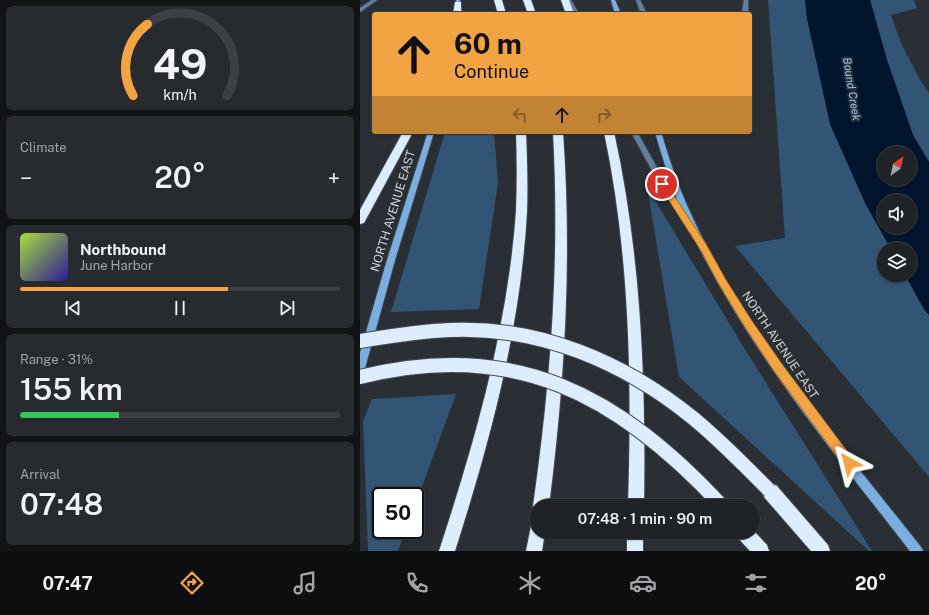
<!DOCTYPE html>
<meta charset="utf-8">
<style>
body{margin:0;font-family:"Public Sans",sans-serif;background:#272b2f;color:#f1f3f6;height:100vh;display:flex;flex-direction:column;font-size:15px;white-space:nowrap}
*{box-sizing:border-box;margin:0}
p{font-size:13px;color:#a1a4a7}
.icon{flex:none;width:22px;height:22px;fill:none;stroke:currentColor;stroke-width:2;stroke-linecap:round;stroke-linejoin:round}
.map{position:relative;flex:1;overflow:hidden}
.panel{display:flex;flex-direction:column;gap:6px;padding:6px;background:#111315;width:360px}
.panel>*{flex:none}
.hud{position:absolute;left:12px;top:12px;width:380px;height:122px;border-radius:4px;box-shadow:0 1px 3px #0004,0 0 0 1px #3c4044;background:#f3a442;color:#111;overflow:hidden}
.needle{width:26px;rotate:33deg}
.fabs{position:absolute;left:517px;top:146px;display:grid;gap:8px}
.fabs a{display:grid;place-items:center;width:40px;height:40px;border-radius:50%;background:#1f2327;box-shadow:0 1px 3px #0004,0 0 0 1px #3c4044;font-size:20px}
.speed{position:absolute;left:12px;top:487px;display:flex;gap:8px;font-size:20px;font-weight:700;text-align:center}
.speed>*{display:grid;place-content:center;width:52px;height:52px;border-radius:50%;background:#1f2327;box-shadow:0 1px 3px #0004,0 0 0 1px #3c4044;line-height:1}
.speed .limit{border:2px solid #111;border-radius:6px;background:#fff;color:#111}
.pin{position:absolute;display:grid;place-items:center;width:34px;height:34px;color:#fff;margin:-17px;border:2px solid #fff;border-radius:50%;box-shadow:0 1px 4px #0007}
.me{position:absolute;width:44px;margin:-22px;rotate:322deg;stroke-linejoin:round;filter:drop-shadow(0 0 3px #0008)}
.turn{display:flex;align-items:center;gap:14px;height:84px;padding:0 16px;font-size:18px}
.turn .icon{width:52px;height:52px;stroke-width:2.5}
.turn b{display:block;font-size:28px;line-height:34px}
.lanes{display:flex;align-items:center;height:38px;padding:0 16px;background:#0003;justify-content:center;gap:20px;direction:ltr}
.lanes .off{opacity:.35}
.big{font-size:30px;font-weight:600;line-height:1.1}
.panel .tile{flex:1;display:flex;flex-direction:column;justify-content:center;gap:6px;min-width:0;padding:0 14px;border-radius:6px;background:#272b2f}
.panel .dial{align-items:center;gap:0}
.dial svg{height:104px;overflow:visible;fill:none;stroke:#3c4044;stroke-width:7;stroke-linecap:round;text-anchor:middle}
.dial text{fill:#f1f3f6;stroke:none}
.song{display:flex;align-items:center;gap:12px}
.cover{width:48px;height:48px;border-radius:6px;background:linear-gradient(135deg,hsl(80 70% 55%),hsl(250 70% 35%))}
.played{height:4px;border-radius:2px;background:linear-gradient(90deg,#f3a442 65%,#3c4044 65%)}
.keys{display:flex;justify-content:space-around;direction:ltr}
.heat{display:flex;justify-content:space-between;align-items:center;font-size:22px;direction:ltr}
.charge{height:6px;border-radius:3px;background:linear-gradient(90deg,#34c759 31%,#3c4044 0)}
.trip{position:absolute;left:170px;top:499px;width:230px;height:40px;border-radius:20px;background:#1f2327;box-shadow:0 1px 3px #0004,0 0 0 1px #3c4044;font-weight:600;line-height:40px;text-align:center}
.menu{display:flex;height:64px;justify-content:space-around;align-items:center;background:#0c0e10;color:#a1a4a7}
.menu .icon{width:28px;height:28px}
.menu .current{color:#f3a442}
.menu b{font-size:18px;color:#f1f3f6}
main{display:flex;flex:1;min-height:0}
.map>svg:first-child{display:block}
.green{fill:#325576}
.water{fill:#00142d;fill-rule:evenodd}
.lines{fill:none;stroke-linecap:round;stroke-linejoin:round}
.service-casing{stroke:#474c51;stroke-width:2}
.tertiary-casing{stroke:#474c51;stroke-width:2}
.secondary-casing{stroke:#474c51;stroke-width:2}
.motorway-casing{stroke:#474c51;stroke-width:2}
.service{fill:#6080a0;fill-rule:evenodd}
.tertiary{fill:#6080a0;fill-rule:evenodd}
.secondary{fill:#7aaee1;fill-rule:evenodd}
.motorway{fill:#ddedfd;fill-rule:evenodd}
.motorway-bridge-casing{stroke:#474c51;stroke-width:16;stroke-linecap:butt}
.motorway-bridge{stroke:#ddedfd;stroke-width:14}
.route{fill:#f3a442;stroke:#9e6b2b}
.labels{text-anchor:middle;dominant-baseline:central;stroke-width:4;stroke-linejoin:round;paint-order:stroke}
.far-water-label{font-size:11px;font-style:italic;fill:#97c8f8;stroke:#292f34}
.street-label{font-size:12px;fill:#cfd2d6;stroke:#292f34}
</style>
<main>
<section class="panel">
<div class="tile dial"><svg viewBox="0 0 100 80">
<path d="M14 69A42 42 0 1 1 86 69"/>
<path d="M14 69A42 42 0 0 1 25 14" stroke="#f3a442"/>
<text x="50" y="56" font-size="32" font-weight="700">49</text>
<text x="50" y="72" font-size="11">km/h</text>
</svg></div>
<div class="tile"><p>Climate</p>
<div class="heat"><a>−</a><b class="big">20°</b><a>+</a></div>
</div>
<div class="tile">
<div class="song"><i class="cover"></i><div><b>Northbound</b><p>June Harbor</p></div></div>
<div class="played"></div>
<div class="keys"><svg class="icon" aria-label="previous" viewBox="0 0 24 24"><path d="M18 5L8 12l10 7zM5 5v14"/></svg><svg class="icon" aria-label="pause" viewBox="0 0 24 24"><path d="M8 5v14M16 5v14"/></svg><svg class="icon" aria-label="next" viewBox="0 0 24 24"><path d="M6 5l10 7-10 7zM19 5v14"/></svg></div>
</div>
<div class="tile"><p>Range · 31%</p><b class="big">155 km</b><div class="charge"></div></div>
<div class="tile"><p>Arrival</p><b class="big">07:48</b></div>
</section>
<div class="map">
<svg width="569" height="551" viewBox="0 0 569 551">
<rect width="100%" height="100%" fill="#292f34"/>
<!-- green -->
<g class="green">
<path d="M408,0H445L447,18L470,124L506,205L531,249H524V275H545L564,309L569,315V477L375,246L425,238Z"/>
<path d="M510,0H554L557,8L531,15L541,43L559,78L569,93V162L553,135L527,60Z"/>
<path d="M85,132H134L138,183L119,309L31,312Z"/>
<path d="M287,187L386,351L512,551H509L319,377Z"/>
<path d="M96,394L55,506V496H21V530H46L38,551H8L3,421L12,399Z"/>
</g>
<!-- water -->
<path class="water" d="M445,0H510L527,60L553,135L569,162V315L564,309L545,275H550V249H531L506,205L470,124L447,18ZM524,153H550V179H524ZM524,201H550V227H524Z"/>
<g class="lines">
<!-- service casing -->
<g class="service-casing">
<g id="service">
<path d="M12,0H17L0,12V8Z"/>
<path d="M276,0H280L287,14H281Z"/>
<path d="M384,0H388V14H382Z"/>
</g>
</g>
<!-- tertiary casing -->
<g class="tertiary-casing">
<g id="tertiary">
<path d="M207,0H211L219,14H213Z"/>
<path d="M271,132H277L305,182L335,227L336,229L335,231H329L300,185Z"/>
</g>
</g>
<!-- secondary casing -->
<g class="secondary-casing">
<g id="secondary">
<path d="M96,0H100L102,14H96Z"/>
<path d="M251,0H255L261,14H255Z"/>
<path d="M68,132H74L35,260L5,368L3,371L0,372V353L27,260Z"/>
<path d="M295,132H301C309,159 318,186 330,212C386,336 477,441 561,547L563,551H550C467,444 378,337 322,212C311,186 303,159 295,132Z"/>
</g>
</g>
<!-- motorway casing -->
<g class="motorway-casing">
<g id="motorway">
<path d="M134,0H142L146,14H138Z"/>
<path d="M163,0H171L176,14H168Z"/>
<path d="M201,0H209L214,14H206Z"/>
<path d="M95,2H101V14H93Z"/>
<path d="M43,132H53L4,223L0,224V210Z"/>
<path d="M156,132H166C167,158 168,185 167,211C161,327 130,441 95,551H79C115,441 148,327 156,211C157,185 157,158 156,132Z"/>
<path d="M193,132H203C212,259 205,380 189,506H177V512L173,506C191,380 200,260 193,132Z"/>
<path d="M244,132H254C281,254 286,381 284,506H268C272,381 270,255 244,132Z"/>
<path d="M410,483L416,485L468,545L470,551H451L404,497L402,491L404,485Z"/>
<path d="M177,524V532H185L182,551H166L171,526Z"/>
<path d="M393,530L407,545L409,551H390L378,538L376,532H393Z"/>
<rect x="267" y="532" width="16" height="19"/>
</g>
</g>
<!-- service -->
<use href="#service" class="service"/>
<!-- tertiary -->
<use href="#tertiary" class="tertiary"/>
<!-- secondary -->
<use href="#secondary" class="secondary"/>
<!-- motorway -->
<use href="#motorway" class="motorway"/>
<!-- motorway-bridge casing -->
<g class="motorway-bridge-casing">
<g id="motorway-bridge">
<path d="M0,341C30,336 60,331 90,330C180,326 264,362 333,418C360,440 385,466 410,491"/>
<path d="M0,377C154,338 259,395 362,506"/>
</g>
</g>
<!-- motorway-bridge -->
<use href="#motorway-bridge" class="motorway-bridge"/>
</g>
<!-- route -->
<path class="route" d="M302,181L305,182L346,244L366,280L392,321L422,364L493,459L495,463L493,467L489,469L485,467L414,371L385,327L360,286L340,249L299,185V182Z"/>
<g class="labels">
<!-- far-water labels -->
<g class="far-water-label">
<text transform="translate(492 89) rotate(81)">Bound Creek</text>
</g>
<!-- street labels -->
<g class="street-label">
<text transform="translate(33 211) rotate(-73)">NORTH AVENUE EAST</text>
<text transform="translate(420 345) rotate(56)">NORTH AVENUE EAST</text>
</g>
</g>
</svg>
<div class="fabs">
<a><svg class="needle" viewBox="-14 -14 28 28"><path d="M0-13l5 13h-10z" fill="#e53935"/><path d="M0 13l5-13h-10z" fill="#a1a4a7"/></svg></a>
<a><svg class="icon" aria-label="sound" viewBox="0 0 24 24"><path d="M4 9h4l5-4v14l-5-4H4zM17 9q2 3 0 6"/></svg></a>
<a><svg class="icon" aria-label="layers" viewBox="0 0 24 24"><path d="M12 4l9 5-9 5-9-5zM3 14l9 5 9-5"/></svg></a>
</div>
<div class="speed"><div class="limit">50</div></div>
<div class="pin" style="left:302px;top:184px;background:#d93025"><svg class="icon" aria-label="arrive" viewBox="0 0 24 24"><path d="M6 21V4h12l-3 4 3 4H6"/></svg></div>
<svg class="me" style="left:489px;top:463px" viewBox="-20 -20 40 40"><path d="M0-17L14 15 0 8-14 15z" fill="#f3a442" stroke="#fff" stroke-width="4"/></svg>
<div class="trip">07:48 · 1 min · 90 m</div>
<div class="hud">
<div class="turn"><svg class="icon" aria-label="ahead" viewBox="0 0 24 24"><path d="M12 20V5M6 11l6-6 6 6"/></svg><div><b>60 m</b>Continue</div></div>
<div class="lanes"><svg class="icon off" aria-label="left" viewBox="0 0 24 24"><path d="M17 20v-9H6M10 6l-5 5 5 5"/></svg><svg class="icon" aria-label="ahead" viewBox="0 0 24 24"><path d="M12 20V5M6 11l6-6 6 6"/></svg><svg class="icon off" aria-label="right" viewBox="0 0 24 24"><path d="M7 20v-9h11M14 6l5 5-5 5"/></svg></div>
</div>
</div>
</main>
<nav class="menu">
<b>07:47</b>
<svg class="icon current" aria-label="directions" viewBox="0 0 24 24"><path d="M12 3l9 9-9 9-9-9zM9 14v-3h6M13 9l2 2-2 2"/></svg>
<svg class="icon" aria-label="music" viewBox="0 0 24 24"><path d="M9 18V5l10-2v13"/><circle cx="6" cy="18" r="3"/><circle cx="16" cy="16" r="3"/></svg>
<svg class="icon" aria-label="phone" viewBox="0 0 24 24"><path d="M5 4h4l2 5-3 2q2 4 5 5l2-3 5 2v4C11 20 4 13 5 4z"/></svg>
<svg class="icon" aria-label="climate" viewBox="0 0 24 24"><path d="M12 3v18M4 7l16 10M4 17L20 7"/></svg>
<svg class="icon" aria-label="car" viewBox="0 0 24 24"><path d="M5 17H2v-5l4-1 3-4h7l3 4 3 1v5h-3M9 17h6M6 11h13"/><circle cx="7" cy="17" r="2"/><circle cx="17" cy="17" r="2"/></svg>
<svg class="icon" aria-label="filters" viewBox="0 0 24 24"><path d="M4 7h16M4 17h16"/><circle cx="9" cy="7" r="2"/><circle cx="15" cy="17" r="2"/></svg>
<b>20°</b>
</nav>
